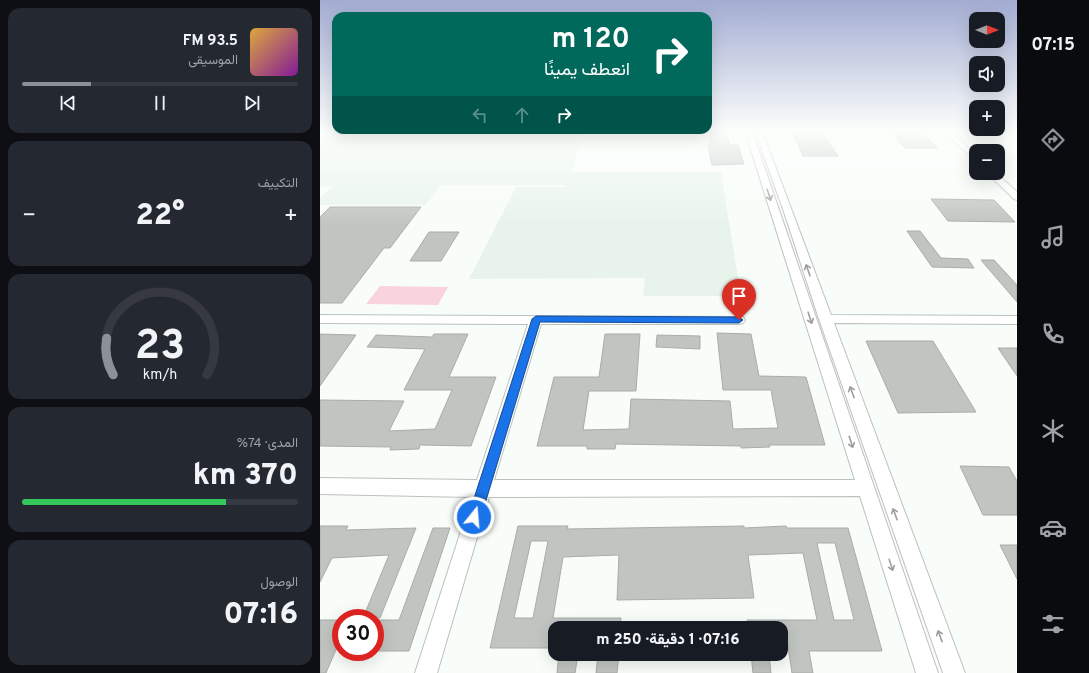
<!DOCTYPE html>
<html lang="ar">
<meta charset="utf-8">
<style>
body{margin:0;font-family:Overpass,Vazirmatn,sans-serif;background:#242831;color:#f1f3f6;direction:rtl;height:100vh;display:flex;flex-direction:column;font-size:15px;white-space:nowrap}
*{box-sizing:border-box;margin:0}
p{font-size:13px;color:#9ea1a6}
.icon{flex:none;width:22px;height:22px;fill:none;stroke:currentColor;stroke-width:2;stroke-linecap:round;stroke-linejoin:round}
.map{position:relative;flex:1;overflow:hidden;direction:ltr}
.sheet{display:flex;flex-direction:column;gap:8px;padding:8px;background:#0d0f14;width:320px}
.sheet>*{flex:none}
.banner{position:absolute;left:12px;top:12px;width:380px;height:122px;border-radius:12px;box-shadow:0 4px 16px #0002;direction:rtl;background:#00695c;color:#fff;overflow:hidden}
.needle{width:26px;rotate:90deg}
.fabs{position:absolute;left:649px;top:12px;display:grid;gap:8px}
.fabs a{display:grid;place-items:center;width:36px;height:36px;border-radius:8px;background:#171b24;box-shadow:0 4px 16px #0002;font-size:20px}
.speed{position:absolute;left:12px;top:609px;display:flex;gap:8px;font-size:20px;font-weight:700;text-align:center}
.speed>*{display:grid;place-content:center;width:52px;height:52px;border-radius:50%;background:#171b24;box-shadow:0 4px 16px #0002;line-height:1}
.speed .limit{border:6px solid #d22;background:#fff;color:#111}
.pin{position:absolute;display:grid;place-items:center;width:34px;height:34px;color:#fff;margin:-41px -17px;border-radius:50% 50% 50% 0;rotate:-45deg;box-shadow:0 0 4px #0007}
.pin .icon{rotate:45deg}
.me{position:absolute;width:44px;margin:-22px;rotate:17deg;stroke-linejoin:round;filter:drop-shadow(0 0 3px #0008)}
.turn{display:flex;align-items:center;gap:14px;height:84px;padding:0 16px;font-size:18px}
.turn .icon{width:52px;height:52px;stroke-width:2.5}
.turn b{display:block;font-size:28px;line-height:34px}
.lanes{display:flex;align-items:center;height:38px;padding:0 16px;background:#0003;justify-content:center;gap:20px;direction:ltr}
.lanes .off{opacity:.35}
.big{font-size:30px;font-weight:800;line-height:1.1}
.sheet .tile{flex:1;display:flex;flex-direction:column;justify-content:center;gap:6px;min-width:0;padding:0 14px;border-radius:12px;background:#242831}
.sheet .dial{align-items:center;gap:0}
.dial svg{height:104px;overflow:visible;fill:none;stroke:#363941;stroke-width:7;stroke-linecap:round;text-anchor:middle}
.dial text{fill:#f1f3f6;stroke:none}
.song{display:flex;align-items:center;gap:12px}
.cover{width:48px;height:48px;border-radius:6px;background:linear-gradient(135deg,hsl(40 70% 55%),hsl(290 70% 35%))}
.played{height:4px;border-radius:2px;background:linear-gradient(90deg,#8c9099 25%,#363941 25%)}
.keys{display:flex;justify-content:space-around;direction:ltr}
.heat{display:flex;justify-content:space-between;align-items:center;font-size:22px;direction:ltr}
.charge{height:6px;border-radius:3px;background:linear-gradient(90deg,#34c759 74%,#363941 0)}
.trip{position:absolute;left:228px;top:621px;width:240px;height:40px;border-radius:12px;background:#171b24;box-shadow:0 4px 16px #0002;font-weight:800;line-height:40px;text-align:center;direction:rtl}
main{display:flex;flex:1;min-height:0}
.tab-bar{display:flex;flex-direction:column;width:72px;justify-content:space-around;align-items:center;background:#090b0e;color:#9ea1a6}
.tab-bar .icon{width:28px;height:28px}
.tab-bar .on{color:#8c9099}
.tab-bar b{font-size:18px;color:#f1f3f6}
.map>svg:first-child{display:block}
.built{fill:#e8f4eb}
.green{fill:#f9d3de}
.building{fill:#c0c5c1;stroke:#a8ada9;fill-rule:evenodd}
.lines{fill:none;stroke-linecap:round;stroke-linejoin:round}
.minor-casing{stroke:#bcc1bd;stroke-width:2}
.minor{fill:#fff;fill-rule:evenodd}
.oneway{stroke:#9d9e9d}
.route{fill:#1a73e8;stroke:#114b97}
</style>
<main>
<nav class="tab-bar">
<b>07:15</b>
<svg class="icon on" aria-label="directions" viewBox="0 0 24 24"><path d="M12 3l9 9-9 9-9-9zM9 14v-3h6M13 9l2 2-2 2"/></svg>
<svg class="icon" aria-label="music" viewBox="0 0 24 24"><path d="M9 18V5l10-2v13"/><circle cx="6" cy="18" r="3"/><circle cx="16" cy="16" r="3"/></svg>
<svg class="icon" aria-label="phone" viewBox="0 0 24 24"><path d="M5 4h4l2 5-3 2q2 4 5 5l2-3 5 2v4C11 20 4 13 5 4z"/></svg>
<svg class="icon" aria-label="climate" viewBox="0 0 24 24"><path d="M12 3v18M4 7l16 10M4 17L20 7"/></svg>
<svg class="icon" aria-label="car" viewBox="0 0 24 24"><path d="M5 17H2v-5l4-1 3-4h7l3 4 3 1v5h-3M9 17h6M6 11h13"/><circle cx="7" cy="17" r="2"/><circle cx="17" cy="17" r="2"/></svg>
<svg class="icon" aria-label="filters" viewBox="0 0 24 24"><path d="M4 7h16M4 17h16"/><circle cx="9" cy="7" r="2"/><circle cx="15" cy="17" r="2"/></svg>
</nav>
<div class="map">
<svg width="697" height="673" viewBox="0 0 697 673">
<rect width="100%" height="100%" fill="#f8fdf9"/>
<!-- built -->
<path class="built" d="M9,131H264L251,172H401L421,296H323L325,278L149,279L196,187H245L246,185H121L105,205H0V198L13,186H0V137Z"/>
<!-- green -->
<path class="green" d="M60,286L128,287L118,305L46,304Z"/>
<!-- building -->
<g class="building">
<path d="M388,131H406L410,145H418L424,164L392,165L388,145H391Z"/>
<path d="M472,131H501L518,156H483Z"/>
<path d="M569,131H600L617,148H585Z"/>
<path d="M611,199L674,200L695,222L628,221Z"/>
<path d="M10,207H101L70,248H64L22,303H0V217Z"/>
<path d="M587,231H600L621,258L648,259L654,268L612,267Z"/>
<path d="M109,232H139L121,261H90Z"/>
<path d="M661,260H674L697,285V302Z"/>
<path d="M397,333L431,334L439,376L486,377L505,445H449L450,447L421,448V446L296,444L295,449H267V446H217L234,377H279L285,334H320L316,391H269L263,430L309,429L311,399L410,401L413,429L458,428L451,390H403Z"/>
<path d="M0,334L36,335L0,386Z"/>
<path d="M114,334H148L129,377H176L151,446L100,445L99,449L70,450L71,447L0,446V400L84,401L69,431L115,429L132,390H84L105,349L47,347L56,335L112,337Z"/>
<path d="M337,335L380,336V349L336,347Z"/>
<path d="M546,341H613L656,412L578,413Z"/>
<path d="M678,348H697V376Z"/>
<path d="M640,466L689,467L697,481V515H663Z"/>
<path d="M0,526H28L26,530L96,528L60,618H43L69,555L12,558L0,582Z"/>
<path d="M198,526H248L247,529L424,526V528L466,526L467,528H528L562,651H489L493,673H472L467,640L461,639V628H428L427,620H497L483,553L428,555L434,598L297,600L299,555L243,557L233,618H301L300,628H232L229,648H170ZM211,541H228L213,618H194ZM497,543H515L534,620H514Z"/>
<path d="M113,528H130L89,651H55V620H79Z"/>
<path d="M680,545H697V579Z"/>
<path d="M0,620H21V638L6,673H0Z"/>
<path d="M239,654H258L255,673H237Z"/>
<path d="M278,654H299L297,673H276Z"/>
<path d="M431,654H449L451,673H433Z"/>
</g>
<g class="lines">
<!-- minor casing -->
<g class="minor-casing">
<g id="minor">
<path d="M425,131H432L618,673H596L540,496L169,497L117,673H95L152,497L0,494V478L157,480L208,324L0,323V315L423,317L425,320L423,323L419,324H221L174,480H535Z"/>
<path d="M435,131H442L511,315L697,316V324L514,323L645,673H623L499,319L464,212Z"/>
<path d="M623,131H630L656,155V161Z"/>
<path d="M667,173H676L697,192V200L694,199Z"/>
</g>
</g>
<!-- minor -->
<use href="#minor" class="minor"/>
</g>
<!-- one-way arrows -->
<defs><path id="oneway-shaft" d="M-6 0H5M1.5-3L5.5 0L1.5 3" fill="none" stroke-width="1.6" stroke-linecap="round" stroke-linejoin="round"/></defs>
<g class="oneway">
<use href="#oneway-shaft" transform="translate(449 195) rotate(72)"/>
<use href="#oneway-shaft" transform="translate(488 270) rotate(-109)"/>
<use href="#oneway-shaft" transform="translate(490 318) rotate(72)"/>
<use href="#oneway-shaft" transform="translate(532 392) rotate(-110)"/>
<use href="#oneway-shaft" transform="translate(531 442) rotate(72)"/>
<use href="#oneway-shaft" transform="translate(575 514) rotate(-110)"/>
<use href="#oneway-shaft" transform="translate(571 565) rotate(72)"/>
<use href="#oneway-shaft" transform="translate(620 636) rotate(-110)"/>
</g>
<!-- sky -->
<linearGradient id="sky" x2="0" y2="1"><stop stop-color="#a2acd2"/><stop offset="0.58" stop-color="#fcfefc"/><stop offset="1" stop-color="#fcfefc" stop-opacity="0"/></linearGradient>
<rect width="697" height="225" fill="url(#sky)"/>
<!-- route -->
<path class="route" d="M216,316L419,317L423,320L419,323L220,322L161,517L159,522L154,523L150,522L148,517L212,319Z"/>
</svg>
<div class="fabs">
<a><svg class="needle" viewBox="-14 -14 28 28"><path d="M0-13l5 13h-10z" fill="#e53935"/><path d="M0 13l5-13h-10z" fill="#9ea1a6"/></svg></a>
<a><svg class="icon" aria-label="sound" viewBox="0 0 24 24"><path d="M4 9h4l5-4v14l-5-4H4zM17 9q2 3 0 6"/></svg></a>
<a>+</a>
<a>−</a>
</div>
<div class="speed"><div class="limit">30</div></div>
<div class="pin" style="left:419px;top:320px;background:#d93025"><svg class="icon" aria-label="arrive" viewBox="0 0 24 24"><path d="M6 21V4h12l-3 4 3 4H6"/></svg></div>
<svg class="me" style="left:154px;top:517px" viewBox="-20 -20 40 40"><circle r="17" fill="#1a73e8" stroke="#fff" stroke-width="3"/><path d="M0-11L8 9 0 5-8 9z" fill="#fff"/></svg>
<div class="trip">07:16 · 1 دقيقة · 250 m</div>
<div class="banner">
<div class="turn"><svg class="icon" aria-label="right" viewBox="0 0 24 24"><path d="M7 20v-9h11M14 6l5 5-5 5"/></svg><div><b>120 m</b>انعطف يمينًا</div></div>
<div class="lanes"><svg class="icon off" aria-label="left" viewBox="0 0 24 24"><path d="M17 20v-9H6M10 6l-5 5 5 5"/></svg><svg class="icon off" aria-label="ahead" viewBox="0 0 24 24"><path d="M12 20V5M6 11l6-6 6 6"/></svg><svg class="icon" aria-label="right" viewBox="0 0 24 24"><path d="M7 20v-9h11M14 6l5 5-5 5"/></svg></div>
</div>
</div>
<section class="sheet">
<div class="tile">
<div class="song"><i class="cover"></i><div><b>93.5 FM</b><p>الموسيقى</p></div></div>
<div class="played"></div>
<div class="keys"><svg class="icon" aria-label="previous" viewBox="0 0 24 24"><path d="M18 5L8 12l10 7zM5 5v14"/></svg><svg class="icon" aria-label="pause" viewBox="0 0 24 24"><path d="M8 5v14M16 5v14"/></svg><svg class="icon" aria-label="next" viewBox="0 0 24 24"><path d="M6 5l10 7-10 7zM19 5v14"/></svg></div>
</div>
<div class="tile"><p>التكييف</p>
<div class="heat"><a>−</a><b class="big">22°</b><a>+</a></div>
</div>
<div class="tile dial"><svg viewBox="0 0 100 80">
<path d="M14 69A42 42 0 1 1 86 69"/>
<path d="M14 69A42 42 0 0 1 9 41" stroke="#8c9099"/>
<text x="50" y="56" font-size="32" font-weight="700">23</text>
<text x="50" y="72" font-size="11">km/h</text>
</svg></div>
<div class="tile"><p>المدى · 74%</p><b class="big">370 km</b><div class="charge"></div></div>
<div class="tile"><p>الوصول</p><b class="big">07:16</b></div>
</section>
</main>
